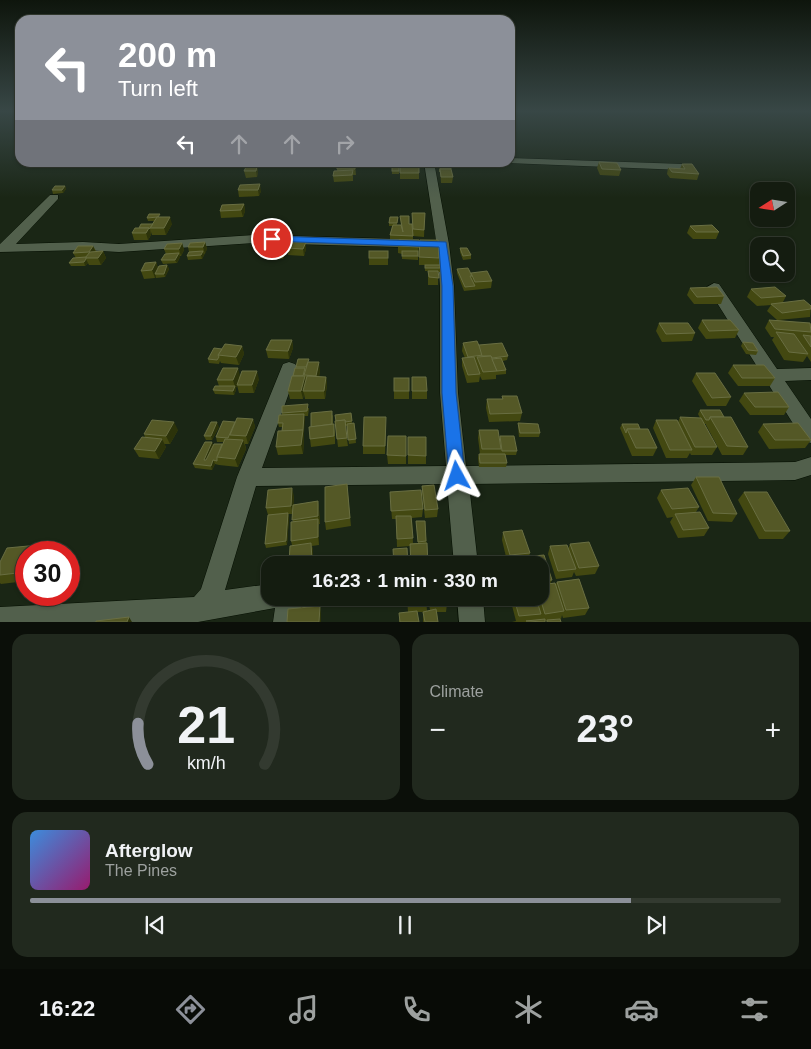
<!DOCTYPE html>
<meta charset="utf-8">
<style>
body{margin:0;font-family:Arial,sans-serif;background:#21291e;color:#f1f3f6;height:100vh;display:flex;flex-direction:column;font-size:19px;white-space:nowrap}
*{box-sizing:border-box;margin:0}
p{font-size:16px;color:#9da19f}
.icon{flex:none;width:28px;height:28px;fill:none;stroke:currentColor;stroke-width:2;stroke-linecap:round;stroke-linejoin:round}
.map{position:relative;height:622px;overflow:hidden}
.details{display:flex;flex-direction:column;gap:12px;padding:12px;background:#0b0f09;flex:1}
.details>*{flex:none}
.banner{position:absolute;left:15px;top:15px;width:500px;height:152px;border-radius:15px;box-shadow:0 1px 4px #0004,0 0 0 1px #333a30;background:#8c9099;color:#fff;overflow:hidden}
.needle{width:32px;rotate:258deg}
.controls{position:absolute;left:750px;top:182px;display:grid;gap:10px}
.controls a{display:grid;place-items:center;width:45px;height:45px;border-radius:10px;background:#141c10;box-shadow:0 1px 4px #0004,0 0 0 1px #333a30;font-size:25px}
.speed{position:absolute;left:15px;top:541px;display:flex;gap:10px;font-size:25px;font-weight:700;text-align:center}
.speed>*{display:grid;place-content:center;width:65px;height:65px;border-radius:50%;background:#141c10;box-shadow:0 1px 4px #0004,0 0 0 1px #333a30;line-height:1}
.speed .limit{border:8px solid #d22;background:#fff;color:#111}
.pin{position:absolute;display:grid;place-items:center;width:42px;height:42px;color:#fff;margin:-21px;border:2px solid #fff;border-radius:50%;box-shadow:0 1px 5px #0007}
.me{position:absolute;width:55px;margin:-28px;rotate:355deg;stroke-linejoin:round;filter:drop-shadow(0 0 4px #0008)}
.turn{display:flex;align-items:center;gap:18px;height:105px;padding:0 20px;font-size:22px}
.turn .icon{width:65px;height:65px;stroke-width:2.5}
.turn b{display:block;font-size:35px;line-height:42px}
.lanes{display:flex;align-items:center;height:48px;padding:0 20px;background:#0003;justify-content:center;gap:25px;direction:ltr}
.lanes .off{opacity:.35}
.big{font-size:38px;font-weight:700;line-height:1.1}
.details .widget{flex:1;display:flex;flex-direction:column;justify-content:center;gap:8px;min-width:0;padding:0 18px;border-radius:15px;background:#21291e}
.details .dial{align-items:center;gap:0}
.dial svg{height:130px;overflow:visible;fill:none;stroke:#333a30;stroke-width:7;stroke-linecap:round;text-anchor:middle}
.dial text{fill:#f1f3f6;stroke:none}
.song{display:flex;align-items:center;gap:15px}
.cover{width:60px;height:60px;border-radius:8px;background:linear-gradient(135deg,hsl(210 70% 55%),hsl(320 70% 35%))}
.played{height:5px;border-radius:2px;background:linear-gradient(90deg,#8c9099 80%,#333a30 80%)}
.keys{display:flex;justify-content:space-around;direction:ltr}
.heat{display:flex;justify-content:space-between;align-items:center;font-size:28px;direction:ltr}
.details .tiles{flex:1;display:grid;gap:12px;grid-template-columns:1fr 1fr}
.widget:last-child{grid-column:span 2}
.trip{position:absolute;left:261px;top:556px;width:288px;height:50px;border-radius:15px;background:#141c10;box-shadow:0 1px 4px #0004,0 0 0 1px #333a30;font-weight:700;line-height:50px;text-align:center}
.menu{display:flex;height:80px;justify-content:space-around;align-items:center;background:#080b06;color:#9da19f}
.menu .icon{width:35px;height:35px}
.menu .current{color:#8c9099}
.menu b{font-size:22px;color:#f1f3f6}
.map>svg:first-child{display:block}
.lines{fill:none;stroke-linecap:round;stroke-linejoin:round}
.minor-casing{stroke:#050f02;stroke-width:1}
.minor{fill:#52604c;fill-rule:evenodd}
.wall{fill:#434811}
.shaded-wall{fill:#2c330a}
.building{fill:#545826;stroke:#696e42}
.route{fill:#1a73e8;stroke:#114b97}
</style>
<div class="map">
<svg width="811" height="622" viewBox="0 0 811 622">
<rect width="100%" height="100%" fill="#1a2615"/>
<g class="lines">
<!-- minor casing -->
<g class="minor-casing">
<g id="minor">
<path d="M510,158L683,164L688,167L683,170L507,163L510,162Z"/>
<path d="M424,162H434L449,244L454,286L458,393L466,466L795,462L811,457V475L795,480L469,484L478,565H454L447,484L256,486L225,590L270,584V598H299L301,606L299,622H273L275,608L198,622H0V607L194,597L201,589L237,477L283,364L289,362L295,364L298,368L262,468L446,466L440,393V286L437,248L254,243L119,252L83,250L0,252V244L50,195H58V199L16,244L83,242L119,244L254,235L436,240Z"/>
<path d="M714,283L719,284L777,369L811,368V380L785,381L811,419V443L804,441L707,287Z"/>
<path d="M457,598H483L485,622H459Z"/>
</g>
</g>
<!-- minor -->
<use href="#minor" class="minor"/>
</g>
<!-- wall -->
<g class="wall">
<path d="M372,162H380V166L372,165Z"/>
<path d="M399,162H418V163H419V179H400V167H399Z"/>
<path d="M599,162L621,170L619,176L600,175L597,168Z"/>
<path d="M355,164L356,175H353V181L334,182L333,176L337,171V165Z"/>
<path d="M682,164L699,174L697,180L670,178L667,174L668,168L680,169Z"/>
<path d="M257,166L258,172L257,177L246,178L244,171Z"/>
<rect x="392" y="167" width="7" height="7"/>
<path d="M440,167L453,177L452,183H441Z"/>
<path d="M240,185L261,191L259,196L239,197L238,190Z"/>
<path d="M65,186L66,189L63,193L53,194L52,190Z"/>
<path d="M244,204L245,211L243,217L221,218L220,211Z"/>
<path d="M412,213H425L424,237L413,236V239H390V235L392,226H389V223L398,217L397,225H401L400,216L409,224L413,233Z"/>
<path d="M161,217L172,224L166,235H152L151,232V235L148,240H134L132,233L139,228L153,224L154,221H148L147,218Z"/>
<path d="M690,226L719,232L716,239H693L687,233Z"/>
<path d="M419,240L418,260L402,259V254L398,253V246Z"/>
<path d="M205,242L207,249L202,259L188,260L187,256L189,252L188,247Z"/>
<path d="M306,242V249L304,256L288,255V250L283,259L269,258L268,251Z"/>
<path d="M182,243L184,250L181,256H179L180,257L177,263L163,264L161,260L166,254L164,249Z"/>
<path d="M93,246L96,251H103L106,258L101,265H89L88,263L85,266H71L69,263L76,258L73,253Z"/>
<path d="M460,248L471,255V259L463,260L460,252Z"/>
<path d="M388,251V265H369V258Z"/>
<path d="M419,257L439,258V265L440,268V272H438V285H428V271H425V265H419Z"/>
<path d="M156,262L158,268L167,265L169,269L165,277L156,278V276L155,278L144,279L141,271Z"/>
<path d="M457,269L471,273L492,281L491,288L464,291L457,273Z"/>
<path d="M690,288L724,296L721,304H694L687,295Z"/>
<path d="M751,289L786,296L783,302L811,306L810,317L778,320L811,324V362L807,356L803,362L784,360L772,340L774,337H771L765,328L769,320H777L767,311L771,305L757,306L747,297Z"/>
<path d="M702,320L739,330L735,338L706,339L698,328Z"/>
<path d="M659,323L695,333L692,341L662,342L656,331Z"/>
<path d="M292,340L293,348L289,359L268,358L266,350Z"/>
<path d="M743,342L758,351L756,355L746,354L741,346Z"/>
<path d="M463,343L479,345L508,356L507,360L503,361L506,370V374L496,375V379L482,380L480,376L479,382L467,383L462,366V358H465L462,351Z"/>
<path d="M242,346L244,354L239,365L221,363L220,361L219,364L209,363L208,359L222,349Z"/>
<path d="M309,362L320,370L319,377H326L327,385L325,399H305L304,394L303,399H290L288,391L296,368V367Z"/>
<path d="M733,365L775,378L770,386H738L728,373Z"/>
<path d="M696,373L731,397L726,406H707L692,381Z"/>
<path d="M240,376L259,379L254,393H239L237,385L236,388V390L234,395L215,394L213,390L219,386L217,380Z"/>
<path d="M412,377L427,391V399H412Z"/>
<rect x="394" y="378" width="15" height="21"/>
<path d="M744,393L789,407L784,415H750L739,401Z"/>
<path d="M502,396L522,413L520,421L489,422L486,408L487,399H502Z"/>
<path d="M309,408L308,416H304V438L303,454L278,455L276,447L282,431V427H279L278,423L282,415V413Z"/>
<path d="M700,410L724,417L748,447L743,455H722L706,425V424H704L717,447L712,455H691L690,453L687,458H666L653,428L656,420L678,422L680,417L700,418L698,414Z"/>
<path d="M351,413L352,423H354L356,443L349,444L347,426H345L348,446L338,447L335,421Z"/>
<path d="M333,415V424L335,432V444L311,447L310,439L311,427Z"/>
<path d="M253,419L255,427L248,444H245L246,449L238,467L219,465V464V465L215,464L212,470L195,468L193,464L213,445L222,444L224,442H217L216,437L235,422V423Z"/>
<path d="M518,423L540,433L539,437H519L518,427Z"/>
<path d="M622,424L640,429L657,448L653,456H632L620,428Z"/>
<path d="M763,424L811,439V440L805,448L769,449L758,432Z"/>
<path d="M386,425L385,454H363V446Z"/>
<path d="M219,427L212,440H206L204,436Z"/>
<path d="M178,430L170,444H164L166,447L159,459L139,457L134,449L145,437L144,434Z"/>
<path d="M479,430L499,439L500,436L517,451L516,455H505L507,463L506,467H479L478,458L479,454H480L478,438Z"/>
<path d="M406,436V464H388L387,455Z"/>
<path d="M408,437L426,456V464H408Z"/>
<path d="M696,477L737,514L732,522L708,521L691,485Z"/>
<path d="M347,484L351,526L326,530L325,522Z"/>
<path d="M422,486L438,509L437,517L425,518L422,494Z"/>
<path d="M661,490L699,507L696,512L709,528L704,536L678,538L670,522L673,517L667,518L657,498Z"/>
<path d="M390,492L423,509L422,517L412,518L413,543H418L416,521H425L428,565H411L410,546L397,547L396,519H392Z"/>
<path d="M744,492L790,531L783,539H759L738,500Z"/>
<path d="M294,496L293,505L318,501L319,509L320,524H319V545L312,546L313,550V565H290L289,563L292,545L291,541L293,522V514H288L289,517L287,545L266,548L265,544L268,515L266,508Z"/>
<path d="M522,530L530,553L529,556L544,555L552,580L550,584L555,583V585L557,582L579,579L589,608L585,615L563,618L562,615L561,619L545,621V622H512L516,621L510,598H540V565H503L504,561H507L502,540L503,532Z"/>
<path d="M570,544L599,566L595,574L576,576L574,572L572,577L556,579L548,554L550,546L568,549Z"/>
<path d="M39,545L45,552H26V581L1,584L0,583V562Z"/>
<path d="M407,598H426L427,611L430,610L428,598H446L447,604L446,612H437L438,622H423V612H417L419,622H399V613L408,612Z"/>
</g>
<!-- shaded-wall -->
<g class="shaded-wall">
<path d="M257,166L258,172L257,177L256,171Z"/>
<path d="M260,184L261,191L259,196L258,190Z"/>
<path d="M65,186L66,189L63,193L62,190Z"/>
<path d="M244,204L245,211L243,217L241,210Z"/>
<path d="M170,217L172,224L166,235L164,228Z"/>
<path d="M149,228L150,229L151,235L148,240L146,233Z"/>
<path d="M289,237L290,244L287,248L288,250L283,259L282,252Z"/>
<path d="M205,242L207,249L205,254L203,247Z"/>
<path d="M306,242V249L304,256L303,249Z"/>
<path d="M182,243L184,250L181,256L179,249Z"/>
<path d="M93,246L96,253L91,258L89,252Z"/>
<path d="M103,251L106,258L101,265L98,258Z"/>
<path d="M203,251L204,255L202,259L201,255Z"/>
<path d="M179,253L180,257L177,263L175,260Z"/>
<path d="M86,259L88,263L85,266L84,262Z"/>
<path d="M156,262L158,269L155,274L156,276L155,278L152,270Z"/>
<path d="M167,265L169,269L165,277L164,274Z"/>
<path d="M292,340L293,348L289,359L288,351Z"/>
<path d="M242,346L244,354L239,365L236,357Z"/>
<path d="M319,362L320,370L318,384L316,376Z"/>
<path d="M238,368L240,376L236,388V390L234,395L233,391L235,387L233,380Z"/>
<path d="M257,371L259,379L254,393L252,385Z"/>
<path d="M305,376L306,384L303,391L304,394L303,399L301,391Z"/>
<path d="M326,377L327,385L325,399L324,391Z"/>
<path d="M304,414L305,418L304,433V438L303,454L301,445Z"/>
<path d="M253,419L255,427L248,444L246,436Z"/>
<path d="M174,422L178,430L170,444L166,436Z"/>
<path d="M217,422L219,427L212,440L211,436Z"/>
<path d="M162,439L166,447L159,459L155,451Z"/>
<path d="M243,440L246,449L238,467L235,459Z"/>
<path d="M212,442L214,446L205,464L204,460Z"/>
<path d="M213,460L215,464L212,470L211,466Z"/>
<path d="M292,488L294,496L293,514L291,506Z"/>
<path d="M318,501L319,509L320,524L318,516Z"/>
<path d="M288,513L289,517L287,545L286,541Z"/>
<path d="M318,519L319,527V545L318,537Z"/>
<path d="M311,543L313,550V565L312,560Z"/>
<path d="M39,545L45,552H35Z"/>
<path d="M320,606L321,614V622H319Z"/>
<path d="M129,617L132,622H127Z"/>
</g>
<!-- building -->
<g class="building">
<path d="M599,162L617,163L621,170L602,169Z"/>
<path d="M419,163V173H400V164Z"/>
<path d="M355,164V169H337V165Z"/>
<path d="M682,164H692L699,174L672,172L669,168L685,169Z"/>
<path d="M257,166L256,171H244L246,167Z"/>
<rect x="392" y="167" width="7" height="4"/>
<path d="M440,167H451V169H440V172Z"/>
<path d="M440,169H451L453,177H441Z"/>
<path d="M353,170L352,175L333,176L334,171Z"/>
<path d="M260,184L258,190H238L240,185Z"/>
<path d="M55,186H65L62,190H52Z"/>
<path d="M244,204L241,210L220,211L222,205Z"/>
<path d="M412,213H425L424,230L413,229Z"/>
<path d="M149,214H160L158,217L147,218Z"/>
<path d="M400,216H409V224H412L413,236L390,235L393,225H401L403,232Z"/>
<path d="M157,217H170L164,228H150Z"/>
<path d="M390,217H398L397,223H389Z"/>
<path d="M141,224H153L149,229V228H139Z"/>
<path d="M712,225L719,232H696L690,226Z"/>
<path d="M135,228H149L146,233H132Z"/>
<path d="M274,237H289L282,252L268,251Z"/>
<path d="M399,240H419V247L398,246Z"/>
<path d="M420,240H438L439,258L419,257Z"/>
<path d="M205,242L203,247H188L190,243Z"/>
<path d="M290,242H306L303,249L287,248Z"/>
<path d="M182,243L179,249H164L167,244Z"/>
<path d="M78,246H93L89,252L73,253Z"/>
<path d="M460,248H467L471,255L463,256Z"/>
<path d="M103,251L98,258H85L90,252Z"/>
<path d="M203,251L201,255L187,256L189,252Z"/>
<rect x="369" y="251" width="19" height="7"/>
<rect x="402" y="251" width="16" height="5"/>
<path d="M179,253L175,260H161L165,254Z"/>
<path d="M86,257V259L84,262L69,263L73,258Z"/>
<path d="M156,262L152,270L141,271L145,263Z"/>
<path d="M167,265L164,274H155L159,266Z"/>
<rect x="425" y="265" width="15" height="3"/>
<path d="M468,268L472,276H470L475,286L465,287L457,269Z"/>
<path d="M428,271H438L439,278L429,277Z"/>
<path d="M487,271L492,281L475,282L471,273Z"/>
<path d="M717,287L724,296L697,297L690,288Z"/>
<path d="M775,287L786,296L761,298L751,289Z"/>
<path d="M804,300L811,306V309L782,313L771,304Z"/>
<path d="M702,320H730L739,330L709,331Z"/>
<path d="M769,320L810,323L811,332L775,329Z"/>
<path d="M659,323H688L695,333L666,334Z"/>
<path d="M776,332L794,334L808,354L789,352Z"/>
<path d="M803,335L811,336V347Z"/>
<path d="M271,340H292L288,351L266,350Z"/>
<path d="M477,341L483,355L468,357L463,343Z"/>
<path d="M743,342L753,343L758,351L748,350Z"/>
<path d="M502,343L508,356L492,358L491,356H482L479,345Z"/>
<path d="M225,344L242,346L236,357L218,355Z"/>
<path d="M214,348L222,349L218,355L219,357L217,360L208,359Z"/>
<path d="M491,356L497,371L483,372L477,357Z"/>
<path d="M474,357L480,374L468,375L462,358Z"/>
<path d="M501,358L506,370L497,371L492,359Z"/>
<path d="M298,359H309L306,367H296Z"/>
<path d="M308,362H319L316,376L304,375Z"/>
<path d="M733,365H764L775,378H742Z"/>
<path d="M223,368H238L233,380H217Z"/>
<path d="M295,368H305L303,376H293Z"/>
<path d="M242,371H257L252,385H237Z"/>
<path d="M696,373H715L731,397L712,398Z"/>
<path d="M292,376H305L301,391H288Z"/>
<path d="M307,376L326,377L324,391H303Z"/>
<path d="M412,377H426L427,391H412Z"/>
<rect x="394" y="378" width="15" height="13"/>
<path d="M215,386H235L233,391L213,390Z"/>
<path d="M778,392L789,407H755L744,393Z"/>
<path d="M502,396H517L522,413L490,414L487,399H503Z"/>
<path d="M308,404L307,411L282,413V406Z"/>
<path d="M700,410H720L724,417H710L709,420H706Z"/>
<path d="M332,411V424L311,427V413Z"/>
<path d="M351,413L352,421L345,422V420L336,421L335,415Z"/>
<path d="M304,414L303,430L282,431L283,423H278L279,415Z"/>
<path d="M364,417H386L385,446H363Z"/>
<path d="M680,417L701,418L717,447H695Z"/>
<path d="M710,417H731L748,447L727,446Z"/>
<path d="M237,418L253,419L246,436L230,435Z"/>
<path d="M152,420L174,422L166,436L144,434Z"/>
<path d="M345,420L347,438L337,439L335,421Z"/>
<path d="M656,420H677L692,450H670Z"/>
<path d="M223,421L235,422L228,438L216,437Z"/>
<path d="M211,422H217L211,436H204Z"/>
<path d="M354,423L356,439L348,440L347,424Z"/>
<path d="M518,423L538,424L540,433H520Z"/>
<path d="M798,423L811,440H775L763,424Z"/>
<path d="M334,424V436L310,439L309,427Z"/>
<path d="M622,424H638L640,429H627L626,433Z"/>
<path d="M627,429H648L657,448H636Z"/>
<path d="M303,430L301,445L276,447L278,431Z"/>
<path d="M479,430H498L501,449H482Z"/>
<path d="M388,436H406V456L387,455Z"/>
<path d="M500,436H514L517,451H502Z"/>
<path d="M142,437L162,439L155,451L134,449Z"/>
<path d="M408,437H426V456L408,455Z"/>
<path d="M225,439L243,440L235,459L217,457Z"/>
<path d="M205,442H212L204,460H206L214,444H222L217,457V461L213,460L211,466L193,464Z"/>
<path d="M479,454H505L507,463H480Z"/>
<path d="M696,477H719L737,514L713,513Z"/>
<path d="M347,484L350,518L325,522V487Z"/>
<path d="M434,485L438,509L425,510L422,486Z"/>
<path d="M292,488L291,506L266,508L268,490Z"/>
<path d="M688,488L699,507L672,509L661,490Z"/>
<path d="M421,490L423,509L391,511L390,492Z"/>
<path d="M744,492H767L790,531H765Z"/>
<path d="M318,501V516L292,520L293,505Z"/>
<path d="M700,512L709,528L683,530L675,514Z"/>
<path d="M288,513L286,541L265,544L268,515Z"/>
<path d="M396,516H411L413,538L397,539Z"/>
<path d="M318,519V537L291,541V522Z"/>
<path d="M416,521H425L426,541L418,542Z"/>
<path d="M522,530L530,553L510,555L503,532Z"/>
<path d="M589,542L599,566L579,568L570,544Z"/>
<path d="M311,543L312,560L289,563L290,546Z"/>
<path d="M427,543L428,565H411L410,544Z"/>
<path d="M39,545L35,552H26V572L0,575V562L7,548Z"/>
<path d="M567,545L576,569L558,571L550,546Z"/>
<path d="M407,548L408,565H394L393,549Z"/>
<path d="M544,555L552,580L540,581V565H525L523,557Z"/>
<path d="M521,559L522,565H505L504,561Z"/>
<path d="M391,564V565H372Z"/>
<path d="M579,579L589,608L566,610L557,582Z"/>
<path d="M555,583L564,611L545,614L540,598V585Z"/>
<path d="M408,598H426L427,604L408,605Z"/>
<path d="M430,598H446L447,604L430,605Z"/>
<path d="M514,598H536L541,614L519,616Z"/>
<path d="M320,606L319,622H287L288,609Z"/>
<path d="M436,609L438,622H425L423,612Z"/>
<path d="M417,611L419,622H400L399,613Z"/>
<path d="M129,617L127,622H96V621Z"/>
<path d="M545,619V622L526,621Z"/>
<path d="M560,619L561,622H547V620Z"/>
</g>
<!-- sky -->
<linearGradient id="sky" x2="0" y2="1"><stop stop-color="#0e150c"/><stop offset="0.56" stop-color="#384746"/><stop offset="1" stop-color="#384746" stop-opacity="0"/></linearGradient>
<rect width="811" height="198" fill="url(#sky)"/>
<!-- route -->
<path class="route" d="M272,236L446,242L453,286L456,393L465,476L463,481L457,483L451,481L449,476L442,393V286L439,247L269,241V237Z"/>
</svg>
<div class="controls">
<a><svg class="needle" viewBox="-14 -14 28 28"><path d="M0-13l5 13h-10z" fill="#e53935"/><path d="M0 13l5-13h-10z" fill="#9da19f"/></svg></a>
<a><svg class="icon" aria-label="search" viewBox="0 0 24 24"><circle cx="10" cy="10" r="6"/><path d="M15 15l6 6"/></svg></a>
</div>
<div class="speed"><div class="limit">30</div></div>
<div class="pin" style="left:272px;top:239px;background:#d93025"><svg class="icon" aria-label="arrive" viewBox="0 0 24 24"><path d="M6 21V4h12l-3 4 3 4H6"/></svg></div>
<svg class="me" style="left:457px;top:476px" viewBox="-20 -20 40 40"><path d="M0-17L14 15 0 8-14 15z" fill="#1a73e8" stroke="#fff" stroke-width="4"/></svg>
<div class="trip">16:23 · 1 min · 330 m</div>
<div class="banner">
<div class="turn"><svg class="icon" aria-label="left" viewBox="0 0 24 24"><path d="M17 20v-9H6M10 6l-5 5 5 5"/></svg><div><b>200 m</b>Turn left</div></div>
<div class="lanes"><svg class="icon" aria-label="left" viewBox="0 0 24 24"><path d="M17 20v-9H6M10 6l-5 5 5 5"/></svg><svg class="icon off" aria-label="ahead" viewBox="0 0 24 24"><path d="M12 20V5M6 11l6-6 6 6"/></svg><svg class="icon off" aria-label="ahead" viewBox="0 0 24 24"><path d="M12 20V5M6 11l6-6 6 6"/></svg><svg class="icon off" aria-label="right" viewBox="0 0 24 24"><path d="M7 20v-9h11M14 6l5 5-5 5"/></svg></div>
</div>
</div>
<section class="details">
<div class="tiles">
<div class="widget dial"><svg viewBox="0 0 100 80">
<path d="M14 69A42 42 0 1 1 86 69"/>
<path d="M14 69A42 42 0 0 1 8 44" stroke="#8c9099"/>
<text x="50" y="56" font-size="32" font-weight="700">21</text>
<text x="50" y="72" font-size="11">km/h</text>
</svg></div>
<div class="widget"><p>Climate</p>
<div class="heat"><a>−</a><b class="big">23°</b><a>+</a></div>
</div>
<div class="widget">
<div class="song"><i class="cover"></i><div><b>Afterglow</b><p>The Pines</p></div></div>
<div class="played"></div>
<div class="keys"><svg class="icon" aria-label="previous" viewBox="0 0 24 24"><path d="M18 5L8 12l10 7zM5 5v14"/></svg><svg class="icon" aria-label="pause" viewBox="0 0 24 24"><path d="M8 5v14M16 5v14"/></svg><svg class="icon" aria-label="next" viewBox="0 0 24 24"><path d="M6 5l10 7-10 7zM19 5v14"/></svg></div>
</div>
</div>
</section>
<nav class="menu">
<b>16:22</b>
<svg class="icon current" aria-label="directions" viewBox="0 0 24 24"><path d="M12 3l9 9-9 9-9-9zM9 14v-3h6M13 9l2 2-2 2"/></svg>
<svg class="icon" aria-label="music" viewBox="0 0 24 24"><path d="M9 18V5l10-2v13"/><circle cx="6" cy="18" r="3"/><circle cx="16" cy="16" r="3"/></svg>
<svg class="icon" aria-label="phone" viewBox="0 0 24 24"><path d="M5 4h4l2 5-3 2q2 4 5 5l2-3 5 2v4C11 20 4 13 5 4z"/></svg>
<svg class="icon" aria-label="climate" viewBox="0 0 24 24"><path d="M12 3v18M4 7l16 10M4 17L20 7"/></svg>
<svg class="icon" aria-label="car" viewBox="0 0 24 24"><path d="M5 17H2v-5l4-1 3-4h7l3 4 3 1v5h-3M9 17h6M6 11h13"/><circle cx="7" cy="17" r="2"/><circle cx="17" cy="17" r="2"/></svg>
<svg class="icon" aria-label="filters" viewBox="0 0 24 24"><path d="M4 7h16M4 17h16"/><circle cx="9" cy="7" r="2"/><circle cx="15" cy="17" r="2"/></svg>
</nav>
